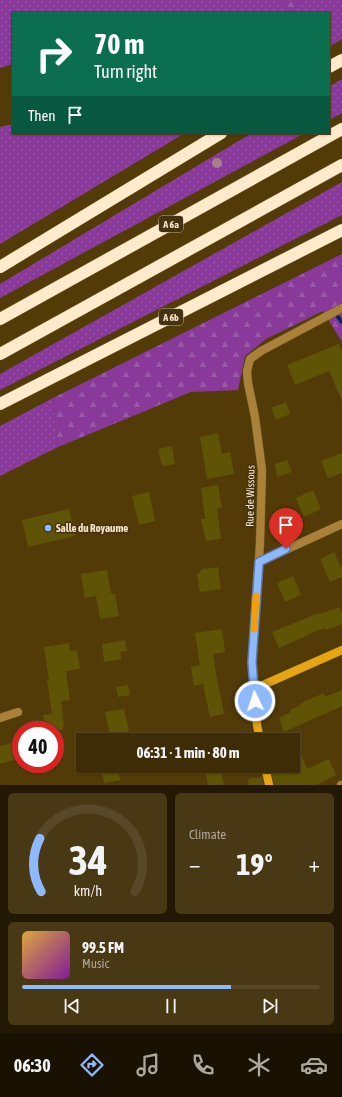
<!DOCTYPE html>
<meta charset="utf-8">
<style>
body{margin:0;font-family:"Asap Condensed",sans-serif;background:#493814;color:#f1f3f6;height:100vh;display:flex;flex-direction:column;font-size:15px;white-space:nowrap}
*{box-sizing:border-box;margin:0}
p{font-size:13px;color:#ada79b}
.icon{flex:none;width:22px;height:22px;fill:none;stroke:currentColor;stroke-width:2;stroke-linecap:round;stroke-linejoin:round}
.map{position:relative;height:785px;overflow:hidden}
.sheet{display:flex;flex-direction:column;gap:8px;padding:8px;background:#221803;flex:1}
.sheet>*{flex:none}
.banner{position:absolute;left:12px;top:12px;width:318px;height:122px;border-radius:0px;box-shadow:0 1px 3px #0004,0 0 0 1px #574828;background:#0b6e4f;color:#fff;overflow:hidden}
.speed{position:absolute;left:12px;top:721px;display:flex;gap:8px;font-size:20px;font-weight:700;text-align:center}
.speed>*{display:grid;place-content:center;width:52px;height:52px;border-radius:50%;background:#3e2c06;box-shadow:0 1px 3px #0004,0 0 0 1px #574828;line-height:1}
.speed .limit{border:6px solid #d22;background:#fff;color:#111}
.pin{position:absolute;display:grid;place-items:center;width:34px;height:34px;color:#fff;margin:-41px -17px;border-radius:50% 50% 50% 0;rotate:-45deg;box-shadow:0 0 4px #0007}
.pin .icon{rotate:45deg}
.me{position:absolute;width:44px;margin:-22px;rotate:356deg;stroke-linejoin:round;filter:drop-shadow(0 0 3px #0008)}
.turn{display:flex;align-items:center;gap:14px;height:84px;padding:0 16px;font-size:18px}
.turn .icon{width:52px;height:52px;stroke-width:2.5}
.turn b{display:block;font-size:28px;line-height:34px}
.then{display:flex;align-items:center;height:38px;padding:0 16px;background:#0003;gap:8px;font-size:15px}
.big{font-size:30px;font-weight:700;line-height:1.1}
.sheet .tile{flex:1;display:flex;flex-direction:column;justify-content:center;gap:6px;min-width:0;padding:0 14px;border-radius:6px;background:#493814}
.sheet .dial{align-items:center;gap:0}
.dial svg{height:104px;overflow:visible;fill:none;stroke:#574828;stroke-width:7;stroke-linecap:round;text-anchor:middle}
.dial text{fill:#f1f3f6;stroke:none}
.song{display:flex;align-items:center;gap:12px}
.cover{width:48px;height:48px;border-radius:6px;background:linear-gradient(135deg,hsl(40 70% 55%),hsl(290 70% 35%))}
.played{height:4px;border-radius:2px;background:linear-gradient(90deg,#8eb9fd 70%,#574828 70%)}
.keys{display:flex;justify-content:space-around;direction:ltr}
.heat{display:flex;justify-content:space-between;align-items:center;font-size:22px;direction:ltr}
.sheet .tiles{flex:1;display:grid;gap:8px;grid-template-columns:1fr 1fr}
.tile:last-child{grid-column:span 2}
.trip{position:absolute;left:76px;top:733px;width:224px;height:40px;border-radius:0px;background:#3e2c06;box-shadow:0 1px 3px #0004,0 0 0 1px #574828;font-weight:700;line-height:40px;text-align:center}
.dock{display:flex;height:64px;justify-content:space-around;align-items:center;background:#191202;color:#ada79b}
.dock .icon{width:28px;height:28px}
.dock .active{color:#8eb9fd}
.dock b{font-size:18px;color:#f1f3f6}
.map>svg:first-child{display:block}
.grass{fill:url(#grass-dots)}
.forest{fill:url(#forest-firs)}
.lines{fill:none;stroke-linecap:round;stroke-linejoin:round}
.stream{stroke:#05265a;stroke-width:4}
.building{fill:#5f5406}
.street-casing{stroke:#715a2a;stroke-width:9}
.secondary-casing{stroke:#715a2a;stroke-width:9}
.highway-casing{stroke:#715a2a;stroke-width:13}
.street{stroke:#aa8139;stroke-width:8}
.secondary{stroke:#e6a512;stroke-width:8}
.highway{stroke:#ffebcc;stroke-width:12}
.tree{fill:#a97e8f}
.route-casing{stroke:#5c78a4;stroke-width:10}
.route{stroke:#8eb9fd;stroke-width:7}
.slow{stroke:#f59e0b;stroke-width:7}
.poi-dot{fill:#8eb9fd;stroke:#443212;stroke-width:1.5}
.labels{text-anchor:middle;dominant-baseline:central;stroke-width:3;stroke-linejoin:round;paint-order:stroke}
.shield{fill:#443212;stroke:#c2af91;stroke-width:1}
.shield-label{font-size:10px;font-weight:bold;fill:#f8e5c7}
.street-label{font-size:11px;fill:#f8e5c7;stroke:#443212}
.poi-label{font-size:11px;font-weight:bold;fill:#f8e5c7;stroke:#443212;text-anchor:start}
</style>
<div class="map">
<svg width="342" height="785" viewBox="0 0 342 785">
<defs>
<pattern id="grass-dots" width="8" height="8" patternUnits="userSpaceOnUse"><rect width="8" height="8" fill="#88399a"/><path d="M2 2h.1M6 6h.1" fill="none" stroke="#9a56a7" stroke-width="1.8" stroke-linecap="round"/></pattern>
<pattern id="forest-firs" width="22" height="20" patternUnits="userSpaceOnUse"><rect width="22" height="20" fill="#88399a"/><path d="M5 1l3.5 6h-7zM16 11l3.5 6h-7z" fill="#9a56a7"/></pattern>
</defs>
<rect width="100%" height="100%" fill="#533b08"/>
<!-- grass -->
<g class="grass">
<path d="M0,0H342V39L329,47V13H13V64L0,68Z"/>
<path d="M342,79V113L329,120V87Z"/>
<path d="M13,124V133H185L0,244V127Z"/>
<path d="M252,133H305L0,298V284Z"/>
<path d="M342,182V215L0,390V374Z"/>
<path d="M53,398L58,447L0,476V426Z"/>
</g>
<!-- forest -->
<g class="forest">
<path d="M278,0H307L288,13Z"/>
<path d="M342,254V342L323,311L266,339L245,356L238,390L191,392L58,447L53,398Z"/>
</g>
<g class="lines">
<!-- stream -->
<path class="stream" d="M338,317L342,322"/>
</g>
<!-- building -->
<g class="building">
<path d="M339,344L342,352V401L329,371L295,385L287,365Z"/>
<path d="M286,402L290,414L276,420L271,408Z"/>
<path d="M218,433L222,454L230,452L234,474L207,479L200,437Z"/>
<path d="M172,446L175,464L162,466L158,449Z"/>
<path d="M342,453V473L328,478L321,461Z"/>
<path d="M287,460L292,472L277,477L275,464Z"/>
<path d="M218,485L222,508H217L221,539L206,541L201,519H205L201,488Z"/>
<path d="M313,490L321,509L304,517L296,498Z"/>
<path d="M149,492L155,521L139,525L132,496Z"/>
<path d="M69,509L75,536L28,547L22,520Z"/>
<path d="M334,552L342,569V577L330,582L320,559Z"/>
<path d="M218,567L221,589L200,592L197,575L203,569Z"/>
<path d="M107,570L111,594H115L119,616L100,619L96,596L85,598L81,574Z"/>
<path d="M293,576L301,595L285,602L277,583Z"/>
<path d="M339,607L342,613V624L326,630L325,628L319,630L279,648L272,632L319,613L320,614Z"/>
<path d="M222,629L225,652L213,654L219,692H220L224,714L210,717L203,684L194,686L191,667L200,665L195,633Z"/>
<path d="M125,640L127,651L120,652L122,659L104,662L102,644Z"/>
<path d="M69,643L70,651L77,650L80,669L66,671L70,700L61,701L64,726H63V730H48V728L45,729L43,715L52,714L47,680H49L44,647Z"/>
<path d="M128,685L130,695L118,697L116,687Z"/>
<path d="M342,690V706L284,732L279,718L291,712L290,710L301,705V703L324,693L325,697Z"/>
<path d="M124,709L129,731L110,735L105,712Z"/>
<path d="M293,736L307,769L329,759L336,775L316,785H274L272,775L275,774V769L282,766H293Z"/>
<path d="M18,741V743L21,742V758L0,764V746Z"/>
<path d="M101,766H117L120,780L104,783Z"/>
<path d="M221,772L224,785H208L206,774Z"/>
<path d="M262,777L263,785H249L248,779Z"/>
</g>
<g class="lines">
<!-- street casing -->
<g class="street-casing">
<g id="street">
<path d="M259,562L342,524"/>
<path d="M254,689L252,662L260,543L262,470L255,417L248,383L247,371L250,359L261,351L342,308"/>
<path d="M0,718L18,712"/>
<path d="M341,785H342"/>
</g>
</g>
<!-- secondary casing -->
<g class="secondary-casing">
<g id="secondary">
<path d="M260,740L257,725L254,689L342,650"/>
<path d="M265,766L269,785"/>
</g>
</g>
<!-- highway casing -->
<g class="highway-casing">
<g id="highway">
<path d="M329,67L342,60"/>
<path d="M0,267L221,133"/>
<path d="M0,319L342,129"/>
<path d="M0,354L342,165"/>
<path d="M0,404L342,230"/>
</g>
</g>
<!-- street -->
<use href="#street" class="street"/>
<!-- secondary -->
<use href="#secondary" class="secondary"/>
<!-- highway -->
<use href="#highway" class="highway"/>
</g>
<!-- trees -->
<circle class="tree" cx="217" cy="163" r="5"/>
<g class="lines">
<!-- route casing -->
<g class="route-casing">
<path id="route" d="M255,701L252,662L259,562L286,549"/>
</g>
<!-- route -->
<use href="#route" class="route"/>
<!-- slow -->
<path class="slow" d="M254,629L256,596"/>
</g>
<!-- markers -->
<circle class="poi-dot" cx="48" cy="528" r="4"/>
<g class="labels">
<!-- shield labels -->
<g class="shield">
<rect x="159" y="216" width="24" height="16" rx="3"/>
<rect x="159" y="309" width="24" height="16" rx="3"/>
</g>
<g class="shield-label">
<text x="171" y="224">A 6a</text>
<text x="171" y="317">A 6b</text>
</g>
<!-- street labels -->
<g class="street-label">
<text transform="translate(250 496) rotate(-89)">Rue de Wissous</text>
</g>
<!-- poi labels -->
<g class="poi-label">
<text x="56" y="528">Salle du Royaume</text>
</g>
</g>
</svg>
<div class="speed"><div class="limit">40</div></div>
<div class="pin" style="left:286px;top:549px;background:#d93025"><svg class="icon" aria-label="arrive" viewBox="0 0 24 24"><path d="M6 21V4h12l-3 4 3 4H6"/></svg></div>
<svg class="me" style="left:255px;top:701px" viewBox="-20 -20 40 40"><circle r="17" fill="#8eb9fd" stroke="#fff" stroke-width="3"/><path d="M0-11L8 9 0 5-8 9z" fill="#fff"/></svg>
<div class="trip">06:31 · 1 min · 80 m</div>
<div class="banner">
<div class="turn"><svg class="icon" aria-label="right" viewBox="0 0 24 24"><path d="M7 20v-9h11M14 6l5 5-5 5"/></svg><div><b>70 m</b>Turn right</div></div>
<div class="then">Then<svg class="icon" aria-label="arrive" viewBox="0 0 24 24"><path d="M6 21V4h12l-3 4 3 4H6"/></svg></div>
</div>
</div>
<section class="sheet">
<div class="tiles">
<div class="tile dial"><svg viewBox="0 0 100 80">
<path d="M14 69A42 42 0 1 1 86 69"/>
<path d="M14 69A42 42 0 0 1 13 28" stroke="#8eb9fd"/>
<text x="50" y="56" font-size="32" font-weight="700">34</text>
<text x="50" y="72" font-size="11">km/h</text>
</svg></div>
<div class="tile"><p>Climate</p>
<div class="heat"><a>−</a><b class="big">19°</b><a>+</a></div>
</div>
<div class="tile">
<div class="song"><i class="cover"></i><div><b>99.5 FM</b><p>Music</p></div></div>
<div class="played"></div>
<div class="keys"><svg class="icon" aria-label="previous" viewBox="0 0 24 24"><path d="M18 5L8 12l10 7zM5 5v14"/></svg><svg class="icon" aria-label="pause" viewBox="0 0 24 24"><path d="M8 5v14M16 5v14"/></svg><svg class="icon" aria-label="next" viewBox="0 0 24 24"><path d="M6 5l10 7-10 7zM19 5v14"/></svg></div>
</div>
</div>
</section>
<nav class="dock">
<b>06:30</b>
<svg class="icon active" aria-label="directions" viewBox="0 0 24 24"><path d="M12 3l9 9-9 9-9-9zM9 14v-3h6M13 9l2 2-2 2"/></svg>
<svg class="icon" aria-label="music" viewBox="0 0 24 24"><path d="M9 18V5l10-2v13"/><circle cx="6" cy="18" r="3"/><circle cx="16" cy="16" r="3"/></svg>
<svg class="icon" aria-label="phone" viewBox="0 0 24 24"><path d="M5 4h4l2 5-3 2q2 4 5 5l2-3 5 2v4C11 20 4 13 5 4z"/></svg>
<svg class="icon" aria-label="climate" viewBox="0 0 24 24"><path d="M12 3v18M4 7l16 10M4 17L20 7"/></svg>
<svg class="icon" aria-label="car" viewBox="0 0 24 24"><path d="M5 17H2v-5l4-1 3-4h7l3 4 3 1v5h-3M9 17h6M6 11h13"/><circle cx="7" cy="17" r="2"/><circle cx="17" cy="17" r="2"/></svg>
</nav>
